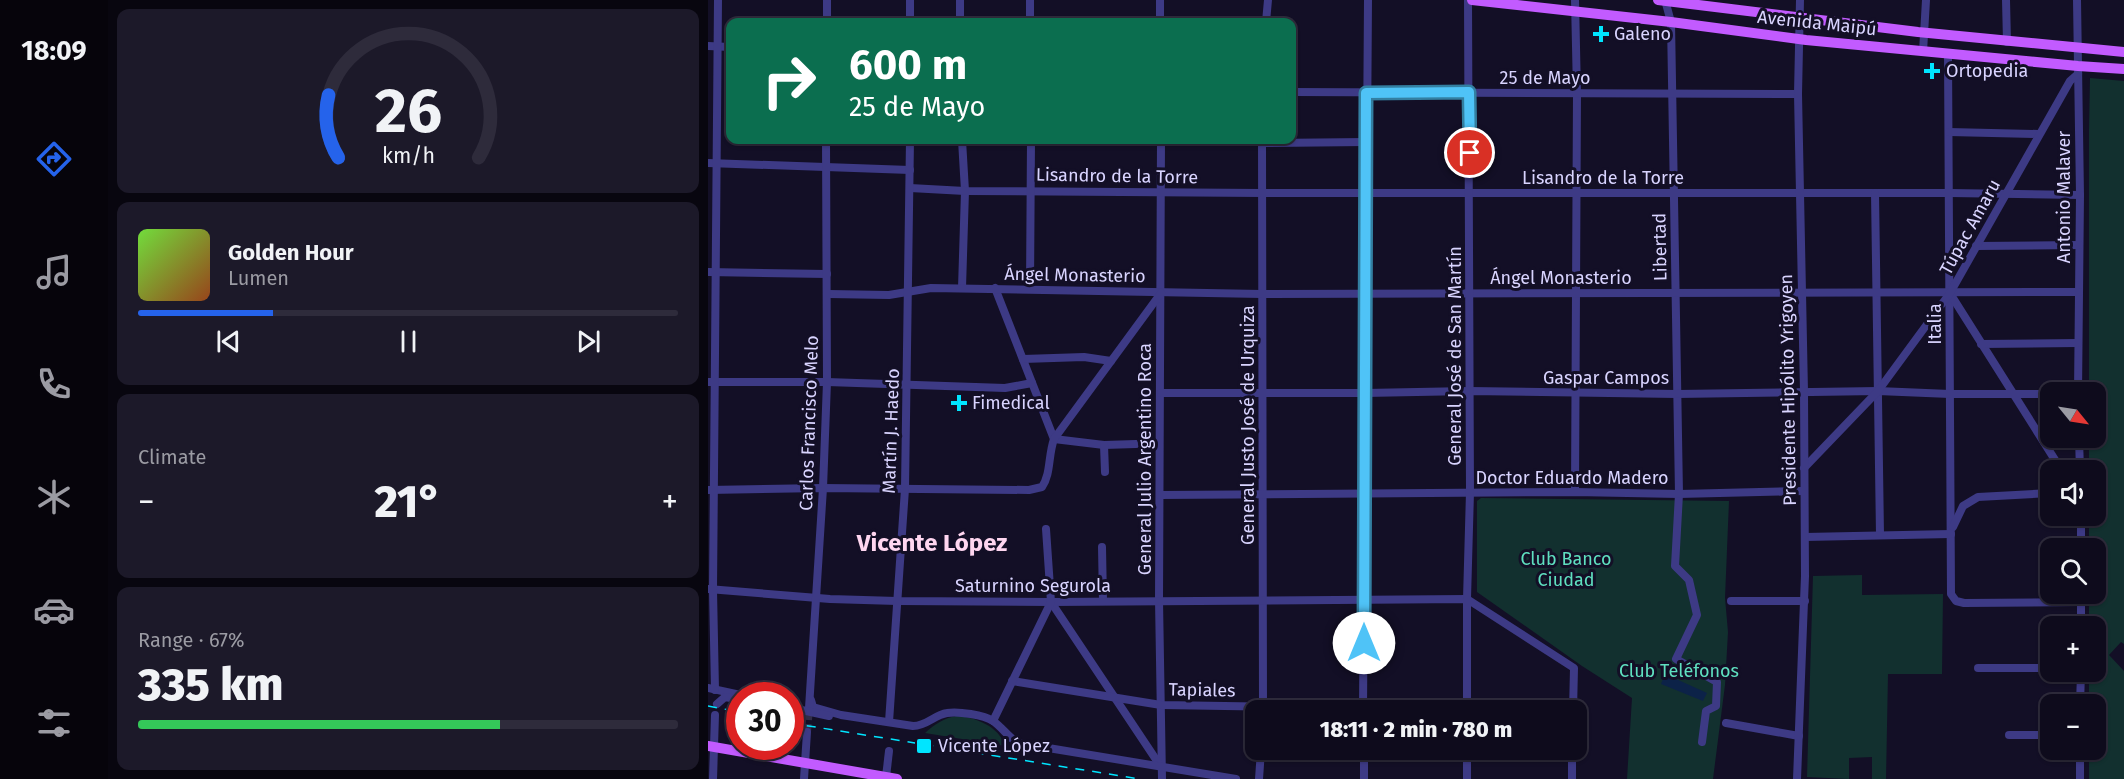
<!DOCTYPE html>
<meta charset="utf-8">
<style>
body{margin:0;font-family:"Fira Sans",sans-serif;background:#1c1929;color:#f1f3f6;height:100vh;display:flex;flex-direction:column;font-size:22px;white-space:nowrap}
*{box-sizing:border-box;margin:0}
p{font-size:20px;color:#9b9ba3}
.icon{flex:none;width:33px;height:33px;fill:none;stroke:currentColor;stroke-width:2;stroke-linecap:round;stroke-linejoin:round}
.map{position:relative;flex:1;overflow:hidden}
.panel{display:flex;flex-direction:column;gap:9px;padding:9px;background:#08060f;width:600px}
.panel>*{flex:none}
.banner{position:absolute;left:18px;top:18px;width:570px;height:126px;border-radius:12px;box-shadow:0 2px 4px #0004,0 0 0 2px #2e2b3b;background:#0b6e4f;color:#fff;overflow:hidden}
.needle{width:39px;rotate:120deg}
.buttons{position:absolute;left:1332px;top:382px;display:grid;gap:12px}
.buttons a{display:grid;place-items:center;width:66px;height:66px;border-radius:12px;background:#0e0b1c;box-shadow:0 2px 4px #0004,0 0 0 2px #2e2b3b;font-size:30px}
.speed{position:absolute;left:18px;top:682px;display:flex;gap:12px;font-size:30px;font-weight:700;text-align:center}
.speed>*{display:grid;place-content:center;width:78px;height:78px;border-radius:50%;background:#0e0b1c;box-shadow:0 2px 4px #0004,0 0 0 2px #2e2b3b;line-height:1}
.speed .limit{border:9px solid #d22;background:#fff;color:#111}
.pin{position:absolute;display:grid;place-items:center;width:51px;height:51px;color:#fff;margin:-26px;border:3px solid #fff;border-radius:50%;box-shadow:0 2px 6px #0007}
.me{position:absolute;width:66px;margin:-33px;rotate:0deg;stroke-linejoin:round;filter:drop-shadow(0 0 4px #0008)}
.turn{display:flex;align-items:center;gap:21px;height:126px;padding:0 24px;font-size:27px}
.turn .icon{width:78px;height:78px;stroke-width:2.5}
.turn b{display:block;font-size:42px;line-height:51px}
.big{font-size:45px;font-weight:800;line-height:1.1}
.panel .card{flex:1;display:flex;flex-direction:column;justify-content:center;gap:9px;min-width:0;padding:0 21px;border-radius:12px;background:#1c1929}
.panel .dial{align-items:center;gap:0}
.dial svg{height:156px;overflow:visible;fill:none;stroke:#2e2b3b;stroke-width:7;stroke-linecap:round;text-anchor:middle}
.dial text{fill:#f1f3f6;stroke:none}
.song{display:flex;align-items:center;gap:18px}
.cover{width:72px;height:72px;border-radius:9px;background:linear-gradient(135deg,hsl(100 70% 55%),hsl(20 70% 35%))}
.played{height:6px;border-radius:3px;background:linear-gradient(90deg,#2563eb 25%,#2e2b3b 25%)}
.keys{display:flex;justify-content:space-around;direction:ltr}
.heat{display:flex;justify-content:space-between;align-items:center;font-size:33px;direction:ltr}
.charge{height:9px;border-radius:4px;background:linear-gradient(90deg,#34c759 67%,#2e2b3b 0)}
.trip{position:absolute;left:537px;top:700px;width:342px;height:60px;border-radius:12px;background:#0e0b1c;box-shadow:0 2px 4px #0004,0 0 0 2px #2e2b3b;font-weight:800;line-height:60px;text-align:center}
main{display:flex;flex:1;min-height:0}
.tabs{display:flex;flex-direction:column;width:108px;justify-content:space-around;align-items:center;background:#06040b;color:#9b9ba3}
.tabs .icon{width:42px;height:42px}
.tabs .current{color:#2563eb}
.tabs b{font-size:27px;color:#f1f3f6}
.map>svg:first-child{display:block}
.green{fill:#12302f}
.water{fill:#0c2248}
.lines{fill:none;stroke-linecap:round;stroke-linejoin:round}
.minor-tunnel{stroke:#312d47;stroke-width:8;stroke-dasharray:8 4;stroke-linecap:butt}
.minor{stroke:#3d3a85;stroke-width:8}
.major{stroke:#c25bff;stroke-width:10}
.rail{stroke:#00e5ff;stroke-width:1.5;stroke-dasharray:9 8;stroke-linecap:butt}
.minor-bridge{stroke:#3d3a85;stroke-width:8}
.route-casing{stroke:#337fa1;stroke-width:15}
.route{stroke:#4fc3f7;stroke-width:10}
.poi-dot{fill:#00e5ff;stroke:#130f26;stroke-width:2}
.labels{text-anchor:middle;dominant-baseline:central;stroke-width:6;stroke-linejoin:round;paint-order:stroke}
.street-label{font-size:18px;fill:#d9d4ff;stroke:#130f26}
.poi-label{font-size:18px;fill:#d9d4ff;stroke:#130f26;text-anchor:start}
.park-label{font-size:18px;fill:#5fe0c0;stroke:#130f26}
.district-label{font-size:24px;font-weight:bold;fill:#ffd6f0;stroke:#130f26}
</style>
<main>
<nav class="tabs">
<b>18:09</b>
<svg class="icon current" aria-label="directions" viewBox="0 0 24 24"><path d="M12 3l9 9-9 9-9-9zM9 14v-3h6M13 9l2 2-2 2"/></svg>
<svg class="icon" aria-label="music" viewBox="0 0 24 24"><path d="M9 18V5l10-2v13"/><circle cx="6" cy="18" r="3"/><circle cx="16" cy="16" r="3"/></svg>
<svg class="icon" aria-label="phone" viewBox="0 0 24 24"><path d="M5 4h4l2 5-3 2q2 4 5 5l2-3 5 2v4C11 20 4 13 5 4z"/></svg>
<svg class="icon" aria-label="climate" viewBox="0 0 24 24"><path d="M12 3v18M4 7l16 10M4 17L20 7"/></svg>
<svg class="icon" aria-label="car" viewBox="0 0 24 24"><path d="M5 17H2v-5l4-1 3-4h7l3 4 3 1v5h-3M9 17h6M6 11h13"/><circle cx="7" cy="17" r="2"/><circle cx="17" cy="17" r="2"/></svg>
<svg class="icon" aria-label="filters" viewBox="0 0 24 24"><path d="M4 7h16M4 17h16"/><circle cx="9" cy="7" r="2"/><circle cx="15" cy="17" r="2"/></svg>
</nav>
<section class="panel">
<div class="card dial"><svg viewBox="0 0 100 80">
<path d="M14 69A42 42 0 1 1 86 69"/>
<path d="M14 69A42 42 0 0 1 9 37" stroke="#2563eb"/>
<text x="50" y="56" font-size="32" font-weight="700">26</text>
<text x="50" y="72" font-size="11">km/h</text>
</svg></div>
<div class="card">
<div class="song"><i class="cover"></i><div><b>Golden Hour</b><p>Lumen</p></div></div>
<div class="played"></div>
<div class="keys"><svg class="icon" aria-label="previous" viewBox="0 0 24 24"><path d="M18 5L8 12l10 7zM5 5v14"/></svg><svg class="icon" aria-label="pause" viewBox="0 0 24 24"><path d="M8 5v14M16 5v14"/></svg><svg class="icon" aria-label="next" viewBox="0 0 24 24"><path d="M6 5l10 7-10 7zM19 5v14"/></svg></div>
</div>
<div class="card"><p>Climate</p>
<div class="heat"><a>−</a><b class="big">21°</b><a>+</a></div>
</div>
<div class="card"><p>Range · 67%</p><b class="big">335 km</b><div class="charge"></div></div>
</section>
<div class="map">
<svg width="1416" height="779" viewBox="0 0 1416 779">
<rect width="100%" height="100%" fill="#130f26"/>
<!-- green -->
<g class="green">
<path d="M1382,78L1416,81V644L1413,642L1401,655L1416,671V779H1381V750H1388V705H1381V672H1388V627H1381V594H1388V549H1381V516H1388V471H1381V438H1388V393H1381V129Z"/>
<path d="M773,498L1021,501L1017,598L1020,632L1017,685L1005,779H919L924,698L874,666L769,592V501Z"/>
<path d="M1154,575V595L1235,594L1234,674H1180L1178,779H1164V757L1141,758V779L1099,777L1105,576Z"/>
<path d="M248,716C267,717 291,726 297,746L217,733C227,724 236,718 248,716Z"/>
</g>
<!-- water -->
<path class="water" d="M957,674L999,693L995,701L953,684Z"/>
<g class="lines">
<!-- minor-tunnel -->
<path class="minor-tunnel" d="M99,732L101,708"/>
<!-- minor -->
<g class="minor">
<path d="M252,0V22"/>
<path d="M322,0V22"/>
<path d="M452,0V22"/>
<path d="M867,0L869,93L867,492"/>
<path d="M957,0L963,22L971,494L967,566L981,580L989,615L968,659L1009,682L1008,706L998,711L994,742"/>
<path d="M1298,0L1299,42"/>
<path d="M1369,0L1372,195L1370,393"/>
<path d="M119,22V0"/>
<path d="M202,22V0"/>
<path d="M558,22L560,0"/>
<path d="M0,46L22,47"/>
<path d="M1215,52L1218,0"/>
<path d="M1240,54L1243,594L1248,601L1256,603L1373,602"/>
<path d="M584,92L1090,94"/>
<path d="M1241,132L1331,134"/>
<path d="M254,140L257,191L254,288"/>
<path d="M453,140L451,600L454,779"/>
<path d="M554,140L555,711"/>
<path d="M554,143L658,142"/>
<path d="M0,163L202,170"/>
<path d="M202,188L257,191L554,193H1242L1372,195"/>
<path d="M1167,193L1172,535"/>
<path d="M1268,246L1371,245"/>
<path d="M0,272L119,274"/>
<path d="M287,288L346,439"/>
<path d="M322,288L323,140"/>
<path d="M120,294L181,295L223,288L554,294L1371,292"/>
<path d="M1243,295L1354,471"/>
<path d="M1273,344L1370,343"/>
<path d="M315,359L376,357L403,361"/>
<path d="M0,382H119L297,388L324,383"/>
<path d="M453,393H657L761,391L969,394L1170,391L1242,394H1342"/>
<path d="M1371,438L1372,471"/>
<path d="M346,439L396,445L428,444"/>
<path d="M396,445L397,472"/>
<path d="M1096,468L1170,391L1242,293L1362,81L1370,74"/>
<path d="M0,490L115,488L321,490L334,487C343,474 340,456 346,439L453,293"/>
<path d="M452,495L867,492L971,494L1096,491"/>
<path d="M1373,516V549"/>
<path d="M1245,527L1255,506L1270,497L1342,493"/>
<path d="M1097,537L1243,534"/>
<path d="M394,547L395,601"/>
<path d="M0,589L122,599L189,601L343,602L759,599L866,668L865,711"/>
<path d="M1023,601H1097"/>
<path d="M343,602L453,767"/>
<path d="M1373,627V594"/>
<path d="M1270,668H1342"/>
<path d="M304,681L453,705L655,708L759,704L865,705"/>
<path d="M0,688L37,696"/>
<path d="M7,690L5,590L10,0"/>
<path d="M103,700L105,707L133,715L205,726C219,726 226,715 239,713C250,711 276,715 285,721C295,728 300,737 310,743L528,779"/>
<path d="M9,704L17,697L28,699"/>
<path d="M1372,705L1373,672"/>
<path d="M101,708L115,488L119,382L118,140"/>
<path d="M655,711L660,0"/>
<path d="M759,711V599L762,492L760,0"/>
<path d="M285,721L343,602L338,529"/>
<path d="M181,722L197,489L202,140"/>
<path d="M1018,723L1091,736"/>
<path d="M1301,735H1342"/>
<path d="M656,750V779"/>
<path d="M1372,750V779"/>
<path d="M178,777L181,751"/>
<path d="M5,779L7,715"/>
<path d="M96,779L99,732"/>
<path d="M551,779L553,750"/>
<path d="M759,779V750"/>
<path d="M864,779V750"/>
<path d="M1089,779L1097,576L1096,392L1090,94L1092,0"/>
</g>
<!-- major -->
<g class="major">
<path d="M764,0L963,22L1098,40L1370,66L1416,69"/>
<path d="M950,0L1210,32L1416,52"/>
<path d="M0,746L189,779"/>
</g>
<!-- rail -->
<g class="rail">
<path d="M0,706L32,712"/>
<path d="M82,723L432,779"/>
</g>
<!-- minor-bridge -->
<path class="minor-bridge" d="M89,709L121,716"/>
</g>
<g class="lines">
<!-- route casing -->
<g class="route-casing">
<path id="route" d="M656,643L658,93L761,92L762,153"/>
</g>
<!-- route -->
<use href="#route" class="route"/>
</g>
<!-- markers -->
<g class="poi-dot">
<path d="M890 25h6v6h6v6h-6v6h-6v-6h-6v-6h6z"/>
<path d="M1221 62h6v6h6v6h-6v6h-6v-6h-6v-6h6z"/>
<path d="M248 394h6v6h6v6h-6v6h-6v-6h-6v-6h6z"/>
<rect x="208" y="738" width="16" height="16" rx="3"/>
</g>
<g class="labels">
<!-- street labels -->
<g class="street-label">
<text transform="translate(1109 23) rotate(6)">Avenida Maipú</text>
<text x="837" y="78">25 de Mayo</text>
<text transform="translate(409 176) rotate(1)">Lisandro de la Torre</text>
<text x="895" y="178">Lisandro de la Torre</text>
<text transform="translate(1356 197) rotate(-90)">Antonio Malaver</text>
<text transform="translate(1262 227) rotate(-61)">Túpac Amaru</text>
<text transform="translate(952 247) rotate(-91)">Libertad</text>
<text transform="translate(367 275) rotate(1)">Ángel Monasterio</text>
<text x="853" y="278">Ángel Monasterio</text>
<text transform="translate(1227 324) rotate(-90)">Italia</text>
<text transform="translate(747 356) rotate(-90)">General José de San Martín</text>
<text x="898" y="378">Gaspar Campos</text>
<text transform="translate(1080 390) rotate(-91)">Presidente Hipólito Yrigoyen</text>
<text transform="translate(101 423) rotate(-88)">Carlos Francisco Melo</text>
<text transform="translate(540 425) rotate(-90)">General Justo José de Urquiza</text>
<text transform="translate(183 431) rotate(-88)">Martín J. Haedo</text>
<text transform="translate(437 459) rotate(-90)">General Julio Argentino Roca</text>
<text x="864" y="478">Doctor Eduardo Madero</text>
<text x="325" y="586">Saturnino Segurola</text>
<text transform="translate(494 690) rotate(1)">Tapiales</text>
</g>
<!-- poi labels -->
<g class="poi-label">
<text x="906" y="34">Galeno</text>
<text x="1238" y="71">Ortopedia</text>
<text x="264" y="403">Fimedical</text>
<text x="230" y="746">Vicente López</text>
</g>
<!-- park labels -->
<g class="park-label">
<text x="858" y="559">Club Banco<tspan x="858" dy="21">Ciudad</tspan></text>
<text x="971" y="671">Club Teléfonos</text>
</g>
<!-- district labels -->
<g class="district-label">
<text x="224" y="543">Vicente López</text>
</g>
</g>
</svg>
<div class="buttons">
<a><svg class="needle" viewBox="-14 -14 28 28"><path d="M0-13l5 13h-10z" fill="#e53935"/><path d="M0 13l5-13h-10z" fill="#9b9ba3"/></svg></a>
<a><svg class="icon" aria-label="sound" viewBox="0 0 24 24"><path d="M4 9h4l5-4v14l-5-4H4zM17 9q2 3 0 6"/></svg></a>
<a><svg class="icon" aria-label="search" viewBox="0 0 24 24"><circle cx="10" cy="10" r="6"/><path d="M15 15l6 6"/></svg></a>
<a>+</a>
<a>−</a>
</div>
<div class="speed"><div class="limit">30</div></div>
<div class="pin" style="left:762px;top:153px;background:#d93025"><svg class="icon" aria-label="arrive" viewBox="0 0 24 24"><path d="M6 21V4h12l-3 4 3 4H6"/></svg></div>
<svg class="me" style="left:656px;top:643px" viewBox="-20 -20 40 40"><circle r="19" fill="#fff"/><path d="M0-13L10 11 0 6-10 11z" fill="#4fc3f7"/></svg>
<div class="trip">18:11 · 2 min · 780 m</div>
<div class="banner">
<div class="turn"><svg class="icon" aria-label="right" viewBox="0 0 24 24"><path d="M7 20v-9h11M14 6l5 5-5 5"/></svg><div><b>600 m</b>25 de Mayo</div></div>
</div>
</div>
</main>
